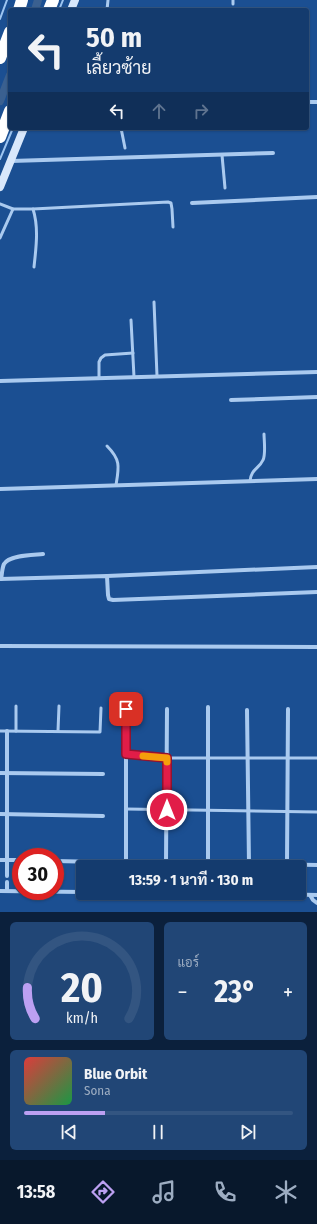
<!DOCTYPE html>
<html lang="th">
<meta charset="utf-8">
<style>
body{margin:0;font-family:"Fira Sans Condensed",Sarabun,sans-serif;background:#214676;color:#f1f3f6;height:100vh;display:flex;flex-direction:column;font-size:15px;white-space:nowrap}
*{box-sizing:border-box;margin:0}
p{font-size:13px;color:#9dadc2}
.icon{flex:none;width:22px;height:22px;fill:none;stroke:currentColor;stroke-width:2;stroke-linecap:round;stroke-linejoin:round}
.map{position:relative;height:912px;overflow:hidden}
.side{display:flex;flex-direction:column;gap:10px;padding:10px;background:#0b203c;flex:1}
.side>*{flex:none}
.top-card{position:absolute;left:8px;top:8px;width:301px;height:122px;border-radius:4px;box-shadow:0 1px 3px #0004,0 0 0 1px #335581;background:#143b6e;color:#f1f3f6;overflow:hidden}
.speed{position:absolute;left:12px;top:848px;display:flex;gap:8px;font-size:20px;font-weight:700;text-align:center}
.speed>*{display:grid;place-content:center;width:52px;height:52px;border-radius:50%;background:#143b6e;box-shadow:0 1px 3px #0004,0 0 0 1px #335581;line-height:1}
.speed .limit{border:6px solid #d22;background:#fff;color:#111}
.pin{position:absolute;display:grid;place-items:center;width:34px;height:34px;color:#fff;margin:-17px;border-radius:8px;box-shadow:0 2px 6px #0006}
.me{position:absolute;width:44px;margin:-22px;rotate:0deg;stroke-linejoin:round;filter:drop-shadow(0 0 3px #0008)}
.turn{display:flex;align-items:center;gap:14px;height:84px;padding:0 12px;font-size:18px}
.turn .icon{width:52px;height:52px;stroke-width:2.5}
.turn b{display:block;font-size:28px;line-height:34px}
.lanes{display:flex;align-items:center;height:38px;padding:0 12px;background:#0003;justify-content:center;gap:20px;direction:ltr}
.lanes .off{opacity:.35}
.big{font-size:30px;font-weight:700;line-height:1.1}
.side .tile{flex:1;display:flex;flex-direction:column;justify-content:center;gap:6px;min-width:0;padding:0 14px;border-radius:6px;background:#214676}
.side .dial{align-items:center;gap:0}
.dial svg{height:104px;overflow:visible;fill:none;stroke:#335581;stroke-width:7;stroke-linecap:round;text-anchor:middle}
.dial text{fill:#f1f3f6;stroke:none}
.song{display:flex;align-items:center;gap:12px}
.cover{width:48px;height:48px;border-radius:6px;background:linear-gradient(135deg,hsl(0 70% 55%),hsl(140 70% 35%))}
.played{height:4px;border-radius:2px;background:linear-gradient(90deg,#bca0f2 30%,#335581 30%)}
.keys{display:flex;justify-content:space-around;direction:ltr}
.heat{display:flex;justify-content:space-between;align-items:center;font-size:22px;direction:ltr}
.side .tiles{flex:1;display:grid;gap:10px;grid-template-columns:1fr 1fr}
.tile:last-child{grid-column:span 2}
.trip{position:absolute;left:76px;top:860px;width:230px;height:40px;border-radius:4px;background:#143b6e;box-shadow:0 1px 3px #0004,0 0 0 1px #335581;font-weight:700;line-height:40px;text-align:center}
.menu{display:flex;height:64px;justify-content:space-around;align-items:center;background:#08182c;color:#9dadc2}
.menu .icon{width:28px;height:28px}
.menu .selected{color:#bca0f2}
.menu b{font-size:18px;color:#f1f3f6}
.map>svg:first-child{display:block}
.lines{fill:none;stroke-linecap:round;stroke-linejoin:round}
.stream{stroke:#9dc5f1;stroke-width:2}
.canal{stroke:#3a6090;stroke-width:8}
.lane{stroke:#aacaef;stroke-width:3}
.street{stroke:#aacaef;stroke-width:4}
.secondary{stroke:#d8e7fb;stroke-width:8}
.highway{stroke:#fff;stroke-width:12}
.route-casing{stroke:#92132f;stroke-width:10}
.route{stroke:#e11d48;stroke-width:7}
.slow{stroke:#f59e0b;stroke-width:7}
</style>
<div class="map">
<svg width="317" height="912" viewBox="0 0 317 912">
<rect width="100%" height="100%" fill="#1b4f92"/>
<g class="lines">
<!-- stream -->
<g class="stream">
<path d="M59,10L63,0"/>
<path d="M0,19L7,0"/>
<path d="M0,159L13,128"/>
</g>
<!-- canal -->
<g class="canal">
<path d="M35,10L38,0"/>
<path d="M0,101L10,75"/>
</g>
<!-- lane -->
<g class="lane">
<path d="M233,4V0"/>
<path d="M107,10L108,0"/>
<path d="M121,128L125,148"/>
<path d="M222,155L225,188"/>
<path d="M0,204L13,209H33C39,228 36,248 34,267"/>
<path d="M33,209L168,202L171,203L172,209L173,227"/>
<path d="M0,238L13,209"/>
<path d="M154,302L157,376"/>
<path d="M131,320L134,377"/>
<path d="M99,378V362L101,358L105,355L133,353"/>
<path d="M107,446C121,460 119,467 116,485"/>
<path d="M250,481C251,469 259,469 263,460C266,454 264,440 264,434"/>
<path d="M16,706V731"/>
<path d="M0,731L100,732L101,708"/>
<path d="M58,731L59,706"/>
<path d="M126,754L167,758H317"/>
<path d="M126,809L317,812"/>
</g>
<!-- street -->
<g class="street">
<path d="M307,102H317"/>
<path d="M11,161L273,153"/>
<path d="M192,203L317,197"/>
<path d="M0,381L317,372"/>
<path d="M231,400L317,397"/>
<path d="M0,489L317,479"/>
<path d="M107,576L317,567"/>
<path d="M0,579L107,576L108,595L109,599L113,600L317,592"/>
<path d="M1,579C2,575 2,568 4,564C9,555 33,555 43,554"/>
<path d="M0,646L317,647"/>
<path d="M126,709V864"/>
<path d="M247,710L249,864"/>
<path d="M0,773L103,774"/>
<path d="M0,814L103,816"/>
<path d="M0,860H21"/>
<path d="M55,861L101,862"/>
<path d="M208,863V707"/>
<path d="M110,864L166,865L208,863L317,865"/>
<path d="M166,865L167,709"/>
<path d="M287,865L288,709"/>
<path d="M7,876V731"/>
<path d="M7,882V891"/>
<path d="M0,891L83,892"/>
<path d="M236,893L317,895"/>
<path d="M310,895L313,900L317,903"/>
</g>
<!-- secondary -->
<g class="secondary">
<path d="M71,10L75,0"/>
<path d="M0,187L24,128"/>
</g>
<!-- highway -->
<g class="highway">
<path d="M19,10L22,0"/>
<path d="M49,10L53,0"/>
<path d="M0,58L10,32"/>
<path d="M0,137L10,111"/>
</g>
</g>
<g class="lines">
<!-- route casing -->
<g class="route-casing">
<path id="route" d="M126,709V754L167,758V810"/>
</g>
<!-- route -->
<use href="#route" class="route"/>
<!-- slow -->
<path class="slow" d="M143,756L167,758V762"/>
</g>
</svg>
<div class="speed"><div class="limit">30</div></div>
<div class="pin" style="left:126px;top:709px;background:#d93025"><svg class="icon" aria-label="arrive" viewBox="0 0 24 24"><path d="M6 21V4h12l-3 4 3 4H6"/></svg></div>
<svg class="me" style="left:167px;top:810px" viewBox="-20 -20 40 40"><circle r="17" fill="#e11d48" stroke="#fff" stroke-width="3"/><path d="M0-11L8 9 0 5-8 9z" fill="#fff"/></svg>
<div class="trip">13:59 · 1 นาที · 130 m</div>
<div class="top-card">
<div class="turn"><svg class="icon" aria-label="left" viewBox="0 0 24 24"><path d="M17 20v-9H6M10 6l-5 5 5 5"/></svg><div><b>50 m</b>เลี้ยวซ้าย</div></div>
<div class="lanes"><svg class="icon" aria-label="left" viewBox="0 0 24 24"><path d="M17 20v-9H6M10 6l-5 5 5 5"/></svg><svg class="icon off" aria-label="ahead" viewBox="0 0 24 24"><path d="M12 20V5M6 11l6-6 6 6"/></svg><svg class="icon off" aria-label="right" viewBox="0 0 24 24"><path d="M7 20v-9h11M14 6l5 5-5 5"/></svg></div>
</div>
</div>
<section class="side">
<div class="tiles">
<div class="tile dial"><svg viewBox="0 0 100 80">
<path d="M14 69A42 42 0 1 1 86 69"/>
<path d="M14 69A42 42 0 0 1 8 45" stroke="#bca0f2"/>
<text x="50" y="56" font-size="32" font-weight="700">20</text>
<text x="50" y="72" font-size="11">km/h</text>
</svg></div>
<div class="tile"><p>แอร์</p>
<div class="heat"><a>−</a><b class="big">23°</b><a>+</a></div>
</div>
<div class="tile">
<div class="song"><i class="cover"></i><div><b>Blue Orbit</b><p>Sona</p></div></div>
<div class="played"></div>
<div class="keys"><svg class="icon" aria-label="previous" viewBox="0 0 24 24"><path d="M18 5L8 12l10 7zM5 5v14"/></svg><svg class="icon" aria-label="pause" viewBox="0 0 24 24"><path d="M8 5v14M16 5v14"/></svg><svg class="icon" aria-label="next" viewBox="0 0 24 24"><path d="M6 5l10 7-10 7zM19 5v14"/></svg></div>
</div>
</div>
</section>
<nav class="menu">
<b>13:58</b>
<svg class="icon selected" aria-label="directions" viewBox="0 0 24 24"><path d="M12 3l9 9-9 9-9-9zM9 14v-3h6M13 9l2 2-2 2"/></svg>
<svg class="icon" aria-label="music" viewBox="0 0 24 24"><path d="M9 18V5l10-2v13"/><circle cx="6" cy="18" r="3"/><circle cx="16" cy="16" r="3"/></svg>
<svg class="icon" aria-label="phone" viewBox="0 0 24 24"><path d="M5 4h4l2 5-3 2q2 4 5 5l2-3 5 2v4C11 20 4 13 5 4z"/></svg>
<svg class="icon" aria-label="climate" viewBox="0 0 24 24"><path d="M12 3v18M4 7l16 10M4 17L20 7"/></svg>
</nav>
